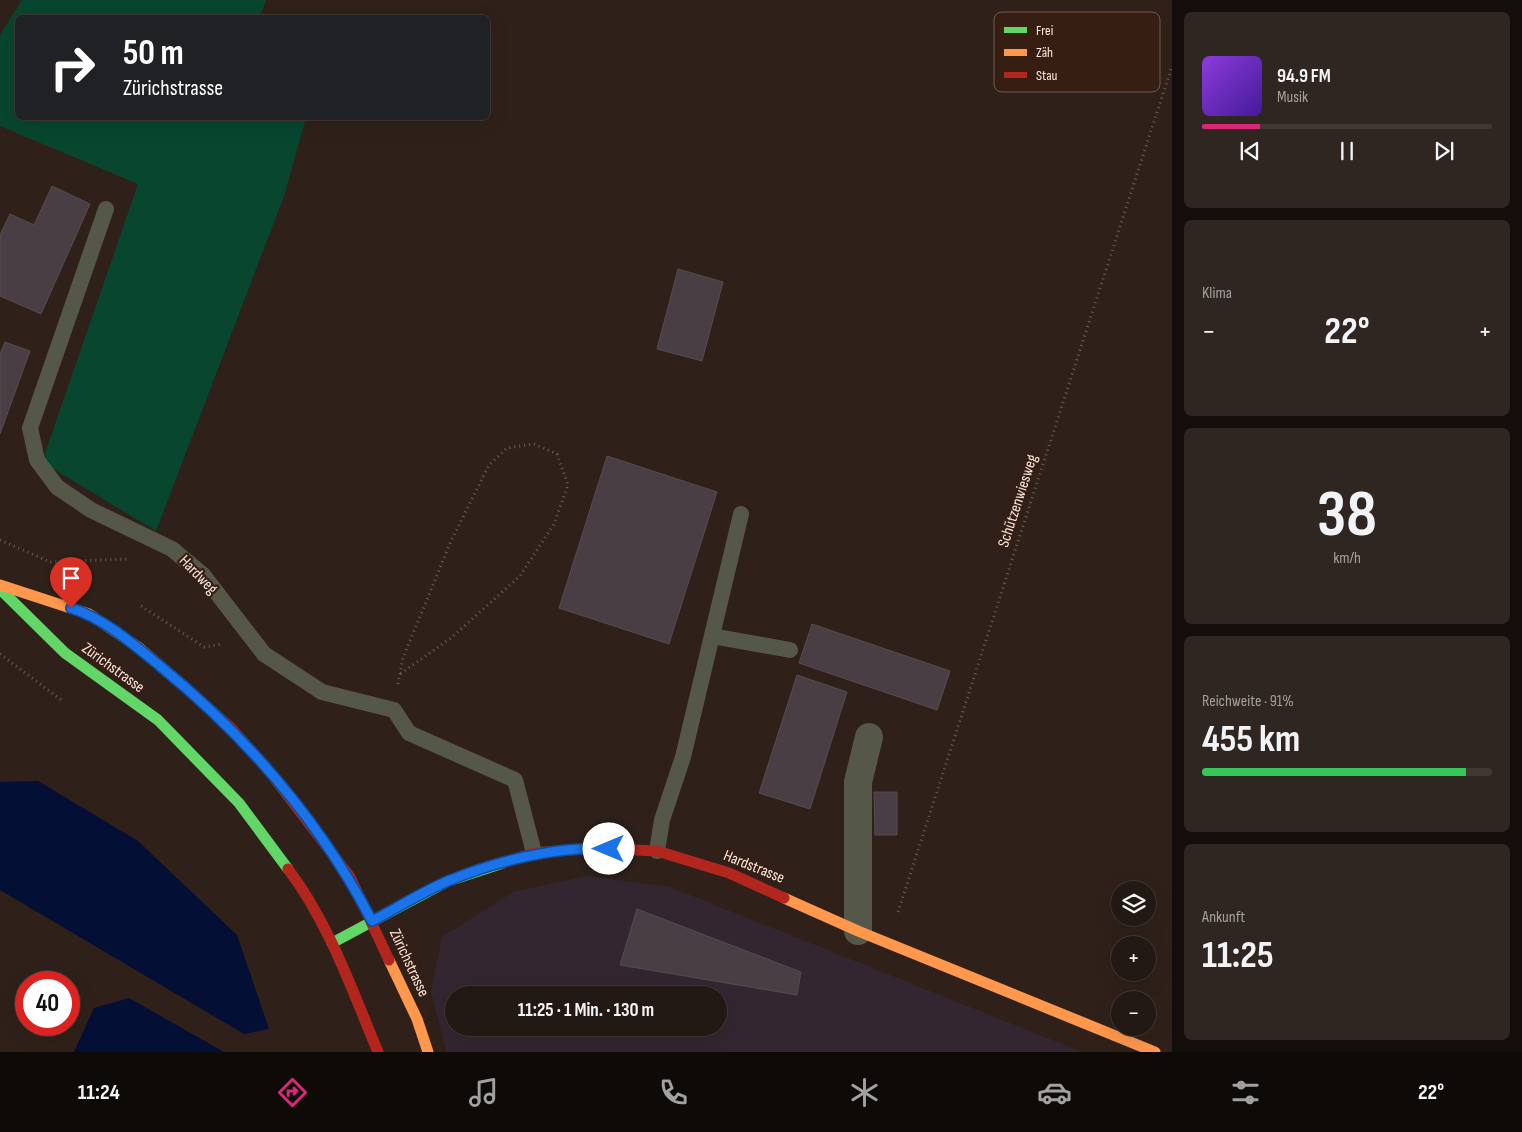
<!DOCTYPE html>
<html lang="de">
<meta charset="utf-8">
<style>
body{margin:0;font-family:"Sofia Sans Condensed",sans-serif;background:#2f2622;color:#f1f3f6;height:100vh;display:flex;flex-direction:column;font-size:19px;white-space:nowrap}
*{box-sizing:border-box;margin:0}
p{font-size:16px;color:#a3a0a0}
.icon{flex:none;width:28px;height:28px;fill:none;stroke:currentColor;stroke-width:2;stroke-linecap:round;stroke-linejoin:round}
.map{position:relative;flex:1;overflow:hidden}
.panel{display:flex;flex-direction:column;gap:12px;padding:12px;background:#130e0b;width:350px}
.panel>*{flex:none}
.guide{position:absolute;left:15px;top:15px;width:475px;height:105px;border-radius:8px;box-shadow:0 5px 20px #0002,0 0 0 1px #403834;background:#202124;color:#fff;overflow:hidden}
.tools{position:absolute;left:1111px;top:881px;display:grid;gap:10px}
.tools a{display:grid;place-items:center;width:45px;height:45px;border-radius:50%;background:#231914;box-shadow:0 5px 20px #0002,0 0 0 1px #403834;font-size:25px}
.speed{position:absolute;left:15px;top:971px;display:flex;gap:10px;font-size:25px;font-weight:700;text-align:center}
.speed>*{display:grid;place-content:center;width:65px;height:65px;border-radius:50%;background:#231914;box-shadow:0 5px 20px #0002,0 0 0 1px #403834;line-height:1}
.speed .limit{border:8px solid #d22;background:#fff;color:#111}
.pin{position:absolute;display:grid;place-items:center;width:42px;height:42px;color:#fff;margin:-51px -21px;border-radius:50% 50% 50% 0;rotate:-45deg;box-shadow:0 0 5px #0007}
.pin .icon{rotate:45deg}
.me{position:absolute;width:55px;margin:-28px;rotate:270deg;stroke-linejoin:round;filter:drop-shadow(0 0 4px #0008)}
.turn{display:flex;align-items:center;gap:18px;height:105px;padding:0 25px;font-size:22px}
.turn .icon{width:65px;height:65px;stroke-width:2.5}
.turn b{display:block;font-size:35px;line-height:42px}
.big{font-size:38px;font-weight:700;line-height:1.1}
.panel .tile{flex:1;display:flex;flex-direction:column;justify-content:center;gap:8px;min-width:0;padding:0 18px;border-radius:8px;background:#2f2622}
.panel .dial{align-items:center;gap:0}
.dial b{font-size:65px;line-height:1}
.song{display:flex;align-items:center;gap:15px}
.cover{width:60px;height:60px;border-radius:8px;background:linear-gradient(135deg,hsl(270 70% 55%),hsl(260 70% 35%))}
.played{height:5px;border-radius:2px;background:linear-gradient(90deg,#db2777 20%,#403834 20%)}
.keys{display:flex;justify-content:space-around;direction:ltr}
.heat{display:flex;justify-content:space-between;align-items:center;font-size:28px;direction:ltr}
.charge{height:8px;border-radius:4px;background:linear-gradient(90deg,#34c759 91%,#403834 0)}
.trip{position:absolute;left:445px;top:986px;width:282px;height:50px;border-radius:25px;background:#231914;box-shadow:0 5px 20px #0002,0 0 0 1px #403834;font-weight:700;line-height:50px;text-align:center}
.menu{display:flex;height:80px;justify-content:space-around;align-items:center;background:#0e0a08;color:#a3a0a0}
.menu .icon{width:35px;height:35px}
.menu .selected{color:#db2777}
.menu b{font-size:22px;color:#f1f3f6}
main{display:flex;flex:1;min-height:0}
.map>svg:first-child{display:block}
.industrial{fill:#342630;fill-rule:evenodd}
.green{fill:#084630}
.water{fill:#040f36}
.building{fill:#4a3e45;stroke:#554c4e}
.lines{fill:none;stroke-linecap:round;stroke-linejoin:round}
.path{stroke:#656258;stroke-width:3;stroke-dasharray:1 4;stroke-linecap:butt}
.lane{stroke:#555748;stroke-width:16}
.street{stroke:#555748;stroke-width:28}
.fast{stroke:#63d668;stroke-width:11}
.slow{stroke:#ff974d;stroke-width:11}
.jam{stroke:#b3261e;stroke-width:11}
.route-casing{stroke:#114b97;stroke-width:12}
.route{stroke:#1a73e8;stroke-width:9}
.labels{text-anchor:middle;dominant-baseline:central;stroke-width:4.5;stroke-linejoin:round;paint-order:stroke}
.street-label{font-size:16px;fill:#f9e7df;stroke:#371e12}
.key{fill:#371e12;stroke:#715a50;stroke-width:1}
.key-label{font-size:14px;fill:#f9e7df}
</style>
<main>
<div class="map">
<svg width="1172" height="1052" viewBox="0 0 1172 1052">
<rect width="100%" height="100%" fill="#2f211a"/>
<!-- industrial -->
<path class="industrial" d="M588,876L670,887L1082,1052H447L431,992L442,937L513,892ZM454,995H719V1028H454Z"/>
<!-- green -->
<path class="green" d="M22,0H266L260,17L18,18V118H306L284,196L156,531L42,462L138,184L0,126V35Z"/>
<!-- water -->
<g class="water">
<path d="M38,781L138,841L237,935L269,1029L244,1034L0,890V782Z"/>
<path d="M129,998L224,1052H74L94,1008Z"/>
</g>
<!-- building -->
<g class="building">
<path d="M52,186L90,204L41,314L0,296V235L10,214L34,225Z"/>
<path d="M678,269L723,282L702,361L657,349Z"/>
<path d="M5,342L30,351L0,434V354Z"/>
<path d="M607,456L717,492L669,644L559,608Z"/>
<path d="M812,624L950,671L937,710L799,663Z"/>
<path d="M797,675L847,692L810,809L759,793Z"/>
<path d="M874,792H897V835H875Z"/>
<path d="M637,909L801,972L797,995L620,965Z"/>
</g>
<g class="lines">
<!-- path -->
<g class="path">
<path d="M0,540L50,562L127,559"/>
<path d="M141,606L204,647L221,644"/>
<path d="M0,654L64,702"/>
<path d="M398,684L403,658L451,541L489,465L507,448L534,444L557,454L568,485L554,524L520,576L451,638L400,674"/>
<path d="M898,912L1172,66"/>
</g>
<!-- lane -->
<g class="lane">
<path d="M106,209L30,428L37,460L57,487L91,510L172,549L203,575L264,654L322,692L394,710L409,733L515,780L534,853"/>
<path d="M712,636L790,650"/>
<path d="M657,851L662,820L683,757L741,514"/>
</g>
<!-- street -->
<path class="street" d="M858,931V782L869,737"/>
<!-- fast -->
<g class="fast">
<path d="M0,589L65,653L158,720L239,803L288,869"/>
<path d="M332,943L448,881L503,863"/>
</g>
<!-- slow -->
<g class="slow">
<path d="M0,585L89,614L138,647L179,682"/>
<path d="M784,898L858,931L1155,1052"/>
<path d="M389,960L417,1019L428,1052"/>
</g>
<!-- jam -->
<g class="jam">
<path d="M179,682L230,727L266,767L350,877L389,960"/>
<path d="M503,863L534,853L593,848L657,851L729,873L784,898"/>
<path d="M288,869C329,923 352,990 378,1052"/>
</g>
</g>
<g class="lines">
<!-- route casing -->
<g class="route-casing">
<path id="route" d="M71,608C105,619 133,644 160,666C247,737 320,821 372,921C397,908 422,892 448,881C496,861 557,846 609,849"/>
</g>
<!-- route -->
<use href="#route" class="route"/>
</g>
<g class="labels">
<!-- street labels -->
<g class="street-label">
<text transform="translate(1018 501) rotate(-72)">Schützenwiesweg</text>
<text transform="translate(198 575) rotate(46)">Hardweg</text>
<text transform="translate(113 668) rotate(36)">Zürichstrasse</text>
<text transform="translate(754 867) rotate(22)">Hardstrasse</text>
<text transform="translate(409 963) rotate(65)">Zürichstrasse</text>
</g>
</g>
<!-- legend -->
<rect x="994" y="12" width="166" height="80" rx="8" class="key"/>
<rect x="1004" y="27" width="23" height="6" fill="#63d668"/>
<rect x="1004" y="49" width="23" height="7" fill="#ff974d"/>
<rect x="1004" y="72" width="23" height="6" fill="#b3261e"/>
<g class="key-label">
<text x="1036" y="35">Frei</text>
<text x="1036" y="57">Zäh</text>
<text x="1036" y="80">Stau</text>
</g>
</svg>
<div class="tools">
<a><svg class="icon" aria-label="layers" viewBox="0 0 24 24"><path d="M12 4l9 5-9 5-9-5zM3 14l9 5 9-5"/></svg></a>
<a>+</a>
<a>−</a>
</div>
<div class="speed"><div class="limit">40</div></div>
<div class="pin" style="left:71px;top:608px;background:#d93025"><svg class="icon" aria-label="arrive" viewBox="0 0 24 24"><path d="M6 21V4h12l-3 4 3 4H6"/></svg></div>
<svg class="me" style="left:609px;top:849px" viewBox="-20 -20 40 40"><circle r="19" fill="#fff"/><path d="M0-13L10 11 0 6-10 11z" fill="#1a73e8"/></svg>
<div class="trip">11:25 · 1 Min. · 130 m</div>
<div class="guide">
<div class="turn"><svg class="icon" aria-label="right" viewBox="0 0 24 24"><path d="M7 20v-9h11M14 6l5 5-5 5"/></svg><div><b>50 m</b>Zürichstrasse</div></div>
</div>
</div>
<section class="panel">
<div class="tile">
<div class="song"><i class="cover"></i><div><b>94.9 FM</b><p>Musik</p></div></div>
<div class="played"></div>
<div class="keys"><svg class="icon" aria-label="previous" viewBox="0 0 24 24"><path d="M18 5L8 12l10 7zM5 5v14"/></svg><svg class="icon" aria-label="pause" viewBox="0 0 24 24"><path d="M8 5v14M16 5v14"/></svg><svg class="icon" aria-label="next" viewBox="0 0 24 24"><path d="M6 5l10 7-10 7zM19 5v14"/></svg></div>
</div>
<div class="tile"><p>Klima</p>
<div class="heat"><a>−</a><b class="big">22°</b><a>+</a></div>
</div>
<div class="tile dial"><b>38</b><p>km/h</p></div>
<div class="tile"><p>Reichweite · 91%</p><b class="big">455 km</b><div class="charge"></div></div>
<div class="tile"><p>Ankunft</p><b class="big">11:25</b></div>
</section>
</main>
<nav class="menu">
<b>11:24</b>
<svg class="icon selected" aria-label="directions" viewBox="0 0 24 24"><path d="M12 3l9 9-9 9-9-9zM9 14v-3h6M13 9l2 2-2 2"/></svg>
<svg class="icon" aria-label="music" viewBox="0 0 24 24"><path d="M9 18V5l10-2v13"/><circle cx="6" cy="18" r="3"/><circle cx="16" cy="16" r="3"/></svg>
<svg class="icon" aria-label="phone" viewBox="0 0 24 24"><path d="M5 4h4l2 5-3 2q2 4 5 5l2-3 5 2v4C11 20 4 13 5 4z"/></svg>
<svg class="icon" aria-label="climate" viewBox="0 0 24 24"><path d="M12 3v18M4 7l16 10M4 17L20 7"/></svg>
<svg class="icon" aria-label="car" viewBox="0 0 24 24"><path d="M5 17H2v-5l4-1 3-4h7l3 4 3 1v5h-3M9 17h6M6 11h13"/><circle cx="7" cy="17" r="2"/><circle cx="17" cy="17" r="2"/></svg>
<svg class="icon" aria-label="filters" viewBox="0 0 24 24"><path d="M4 7h16M4 17h16"/><circle cx="9" cy="7" r="2"/><circle cx="15" cy="17" r="2"/></svg>
<b>22°</b>
</nav>
